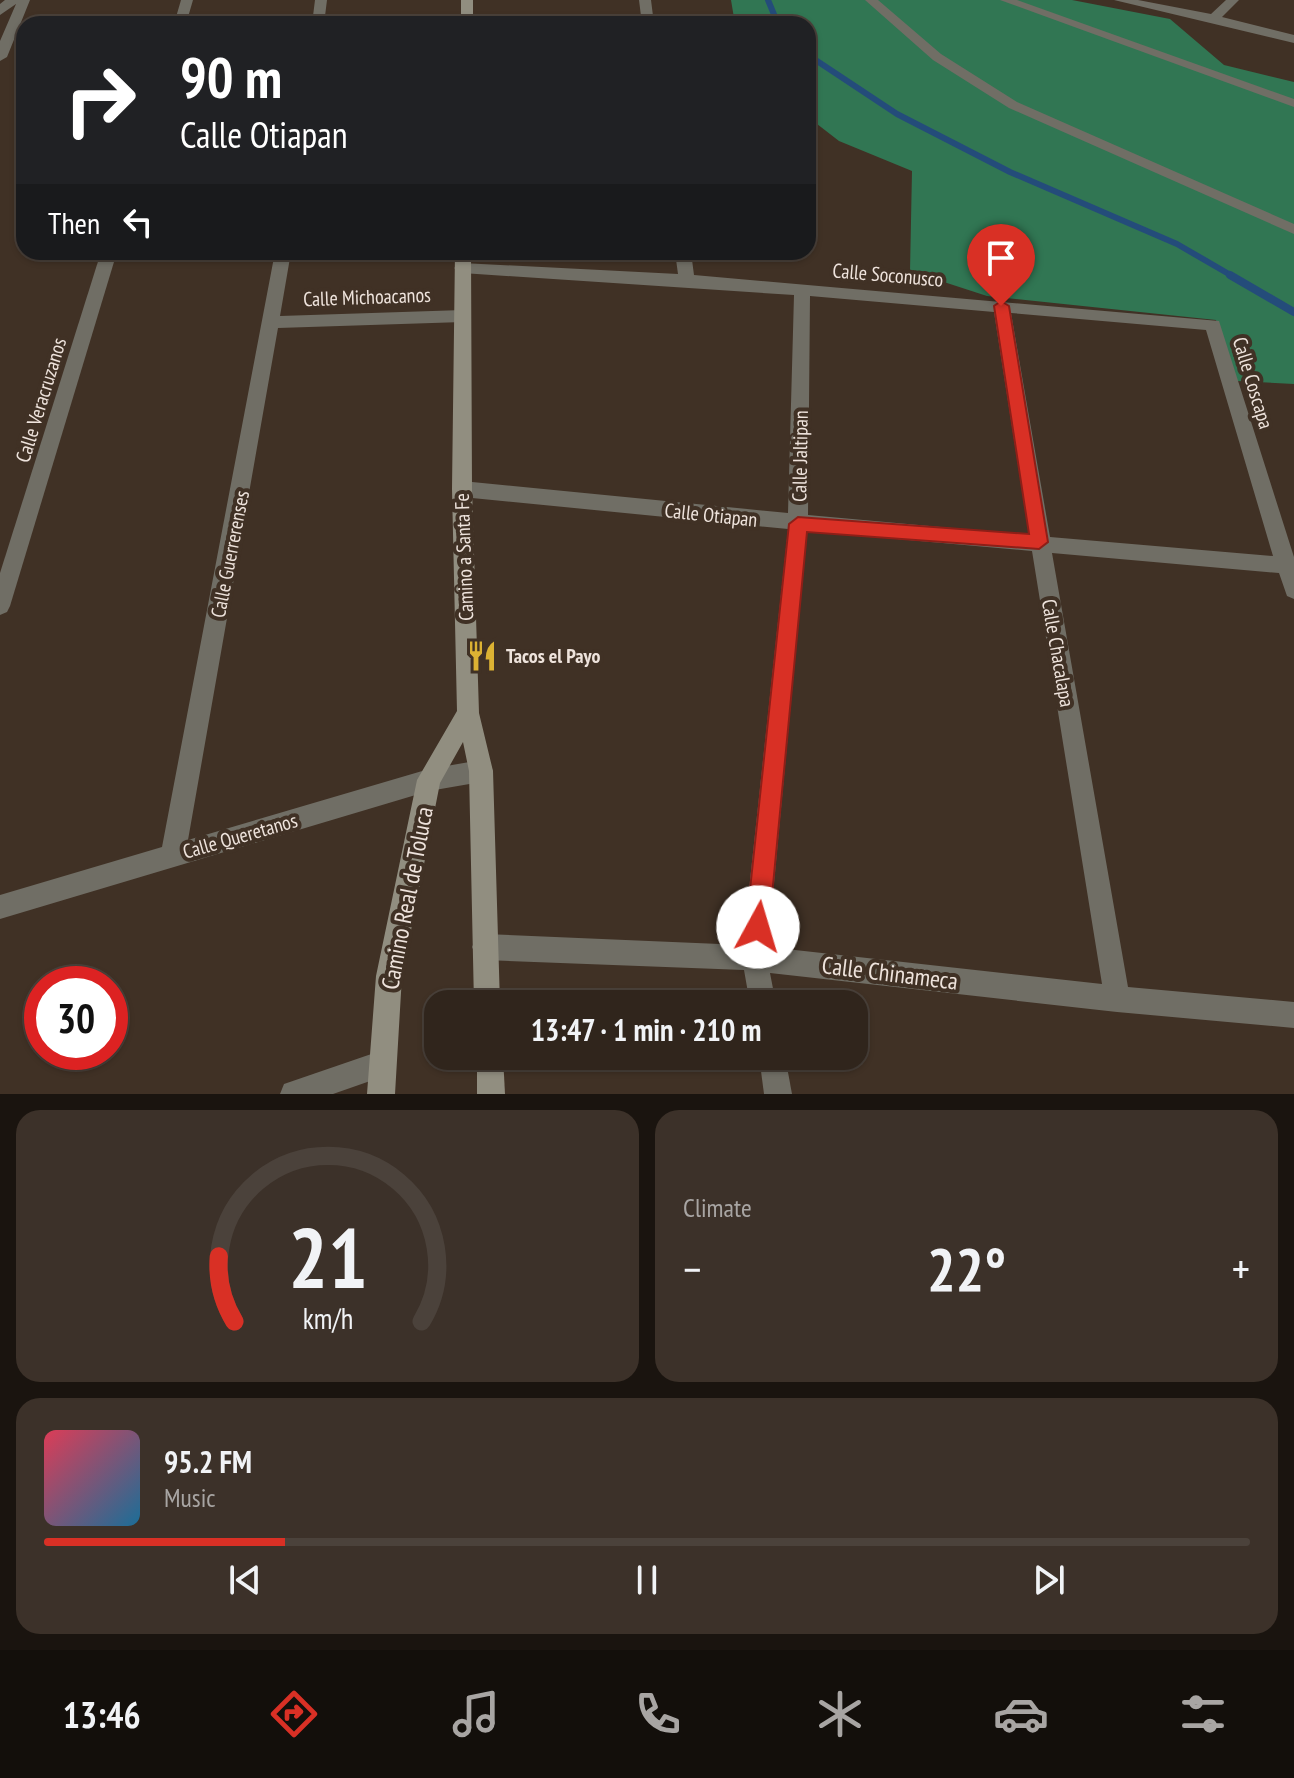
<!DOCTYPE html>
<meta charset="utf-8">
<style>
body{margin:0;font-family:"PT Sans Narrow",sans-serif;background:#3c3129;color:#f1f3f6;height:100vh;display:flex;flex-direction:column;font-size:30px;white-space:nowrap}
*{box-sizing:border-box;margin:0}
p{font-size:26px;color:#a8a5a3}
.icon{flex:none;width:44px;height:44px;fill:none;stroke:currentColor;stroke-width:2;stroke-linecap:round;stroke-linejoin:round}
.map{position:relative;height:1094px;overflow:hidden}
.drawer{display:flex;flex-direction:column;gap:16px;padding:16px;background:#1a140f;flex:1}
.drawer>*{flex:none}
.guide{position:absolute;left:16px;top:16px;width:800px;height:244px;border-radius:24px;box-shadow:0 2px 6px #0004,0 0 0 2px #4b423b;background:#202124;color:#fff;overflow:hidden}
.speed{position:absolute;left:24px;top:966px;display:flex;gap:16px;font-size:40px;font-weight:700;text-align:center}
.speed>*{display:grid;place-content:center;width:104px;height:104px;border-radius:50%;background:#30251c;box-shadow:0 2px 6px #0004,0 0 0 2px #4b423b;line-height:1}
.speed .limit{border:12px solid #d22;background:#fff;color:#111}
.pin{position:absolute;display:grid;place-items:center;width:68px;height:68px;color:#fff;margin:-82px -34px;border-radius:50% 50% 50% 0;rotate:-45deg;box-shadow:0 0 8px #0007}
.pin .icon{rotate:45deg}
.me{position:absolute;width:88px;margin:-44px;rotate:6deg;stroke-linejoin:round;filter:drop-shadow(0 0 6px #0008)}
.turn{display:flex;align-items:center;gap:28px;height:168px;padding:0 32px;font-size:36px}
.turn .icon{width:104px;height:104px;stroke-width:2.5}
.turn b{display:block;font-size:56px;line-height:68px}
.then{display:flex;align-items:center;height:76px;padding:0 32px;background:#0003;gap:16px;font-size:30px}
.big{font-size:60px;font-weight:800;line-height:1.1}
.drawer .card{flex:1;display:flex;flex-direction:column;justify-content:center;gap:12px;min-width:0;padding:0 28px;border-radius:24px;background:#3c3129}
.drawer .dial{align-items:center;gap:0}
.dial svg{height:208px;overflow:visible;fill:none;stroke:#4b423b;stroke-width:7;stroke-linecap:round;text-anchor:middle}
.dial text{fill:#f1f3f6;stroke:none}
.song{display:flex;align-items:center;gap:24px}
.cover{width:96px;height:96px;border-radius:12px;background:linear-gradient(135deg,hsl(350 70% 55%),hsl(200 70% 35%))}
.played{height:8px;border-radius:4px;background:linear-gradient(90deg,#d93025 20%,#4b423b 20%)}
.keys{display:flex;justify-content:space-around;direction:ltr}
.heat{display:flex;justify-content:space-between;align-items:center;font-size:44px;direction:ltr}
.drawer .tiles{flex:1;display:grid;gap:16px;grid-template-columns:1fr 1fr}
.card:last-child{grid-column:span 2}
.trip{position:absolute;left:424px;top:990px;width:444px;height:80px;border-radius:24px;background:#30251c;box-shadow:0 2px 6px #0004,0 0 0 2px #4b423b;font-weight:800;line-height:80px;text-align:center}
.menu{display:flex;height:128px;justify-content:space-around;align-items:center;background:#130f0b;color:#a8a5a3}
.menu .icon{width:56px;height:56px}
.menu .selected{color:#d93025}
.menu b{font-size:36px;color:#f1f3f6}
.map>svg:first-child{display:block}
.forest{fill:#317653}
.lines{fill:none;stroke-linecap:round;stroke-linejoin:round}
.stream-far1{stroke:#244c7a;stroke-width:6}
.stream{stroke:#244c7a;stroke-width:8}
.service{fill:#706e65;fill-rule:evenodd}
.minor{fill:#706e65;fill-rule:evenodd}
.secondary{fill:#918e80;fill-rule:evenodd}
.route{fill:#d93025;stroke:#8d1f18;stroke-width:2}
.labels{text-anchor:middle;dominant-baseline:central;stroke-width:8;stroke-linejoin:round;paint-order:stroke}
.street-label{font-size:20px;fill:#eee3dc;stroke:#403125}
.poi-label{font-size:20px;font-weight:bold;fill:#eee3dc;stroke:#403125;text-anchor:start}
.near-street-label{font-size:24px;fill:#eee3dc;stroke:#403125}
</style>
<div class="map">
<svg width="1294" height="1094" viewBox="0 0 1294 1094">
<rect width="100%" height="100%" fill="#403125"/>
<!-- forest -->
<path class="forest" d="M731,0H1072L1170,19L1224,65L1294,82V384L1237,381L1216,320L987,296L910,271L912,171L839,141L808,117V24H735Z"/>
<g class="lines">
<!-- stream-far1 -->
<g class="stream-far1">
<path d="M768,0L778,24"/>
<path d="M808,55L897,114L1010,172L1177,244L1234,277"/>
</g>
<!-- stream -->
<path class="stream" d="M1230,275L1294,312"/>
<!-- service -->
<g class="service">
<path d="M865,0H878L941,54L1017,102L1294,224V234L1009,108L933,60Z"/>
<path d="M1000,0H1017L1294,99V107Z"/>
<path d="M1114,0H1138L1211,14L1226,0H1239L1222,17L1294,35V43Z"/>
</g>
<!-- minor -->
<g class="minor">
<path d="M5,0H30L7,57L0,61V41L16,4L0,15V4Z"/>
<path d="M181,0H193L186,24H174Z"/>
<path d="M315,0H327L324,24H312Z"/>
<path d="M639,0H651L654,24H642Z"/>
<path d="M101,252H117L10,606L7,612L0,615V573Z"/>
<path d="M275,252H291L280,316L463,310L471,316L463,322L278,328L188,840L429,769L481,760L489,763L493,771L489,779L481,782L429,791L0,919V895L162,847Z"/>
<path d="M675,252H691L694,275L1219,321L1294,557V599L1287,596L1279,573L1052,553L1128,987L1294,1002V1028L1117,1012L770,973L776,1004H750L744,970L485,960L476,956L472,947L476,938L485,934L743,945L788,529L462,497L455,494L452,489L455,484L462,481L788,513L794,295L462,273L454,268L462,263L678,274ZM810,296L994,312L1029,535L808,515ZM1011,313L1206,330L1273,556L1050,537ZM807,531L1032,551L1102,984L768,947Z"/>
<path d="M383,1050L393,1053L396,1063L393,1073L333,1094H280L284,1084Z"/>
<path d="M759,1056H785L792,1094H764Z"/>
</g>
<!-- secondary -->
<g class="secondary">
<rect x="461" y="0" width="12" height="24"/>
<path d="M455,252H471L472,489L479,713L493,771L500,1004H474L469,771L463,742L440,783L402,976L395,1094H367L376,976L417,780L457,711L452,489Z"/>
<path d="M477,1056H503L505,1094H477Z"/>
</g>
</g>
<!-- route -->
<path class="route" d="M1001,301L1009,306L1048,542L1039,549L807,532L769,927L766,935L758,938L750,935L746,927L789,524L798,517L1029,534L994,306Z"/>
<!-- icons -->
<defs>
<g id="restaurant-bare" transform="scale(2.4)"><path d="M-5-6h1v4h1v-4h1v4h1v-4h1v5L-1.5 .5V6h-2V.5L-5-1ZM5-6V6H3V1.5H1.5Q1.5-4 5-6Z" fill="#dcb233" stroke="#403125" stroke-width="2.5" paint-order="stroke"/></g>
</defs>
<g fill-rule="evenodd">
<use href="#restaurant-bare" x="482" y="656"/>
</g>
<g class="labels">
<!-- street labels -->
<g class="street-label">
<text transform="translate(888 275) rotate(5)">Calle Soconusco</text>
<text transform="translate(367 297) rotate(-2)">Calle Michoacanos</text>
<text transform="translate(1253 383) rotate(73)">Calle Coscapa</text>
<text transform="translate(41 400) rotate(-73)">Calle Veracruzanos</text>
<text transform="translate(800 456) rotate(-89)">Calle Jaltipan</text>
<text transform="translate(711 515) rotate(6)">Calle Otiapan</text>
<text transform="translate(230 554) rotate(-79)">Calle Guerrerenses</text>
<text transform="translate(464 557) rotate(-92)">Camino a Santa Fe</text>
<text transform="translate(1058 653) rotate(80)">Calle Chacalapa</text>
<text transform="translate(240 836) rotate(-16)">Calle Queretanos</text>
</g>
<!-- poi labels -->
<g class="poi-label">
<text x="506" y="656">Tacos el Payo</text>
</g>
<!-- near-street labels -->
<g class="near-street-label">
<text transform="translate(407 898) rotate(-79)">Camino Real de Toluca</text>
<text transform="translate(890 973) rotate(7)">Calle Chinameca</text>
</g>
</g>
</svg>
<div class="speed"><div class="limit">30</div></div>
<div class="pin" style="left:1001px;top:306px;background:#d93025"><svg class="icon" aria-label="arrive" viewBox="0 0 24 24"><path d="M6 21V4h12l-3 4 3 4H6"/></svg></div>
<svg class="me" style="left:758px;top:927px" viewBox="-20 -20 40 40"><circle r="19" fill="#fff"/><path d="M0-13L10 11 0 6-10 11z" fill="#d93025"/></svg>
<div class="trip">13:47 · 1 min · 210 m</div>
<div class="guide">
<div class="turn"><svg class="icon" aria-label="right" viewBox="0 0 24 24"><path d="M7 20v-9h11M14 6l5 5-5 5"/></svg><div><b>90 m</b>Calle Otiapan</div></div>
<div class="then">Then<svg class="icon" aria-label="left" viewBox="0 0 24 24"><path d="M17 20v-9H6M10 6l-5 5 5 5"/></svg></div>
</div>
</div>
<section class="drawer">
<div class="tiles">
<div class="card dial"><svg viewBox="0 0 100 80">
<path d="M14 69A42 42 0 1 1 86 69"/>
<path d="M14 69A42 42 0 0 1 8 44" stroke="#d93025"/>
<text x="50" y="56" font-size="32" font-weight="700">21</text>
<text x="50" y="72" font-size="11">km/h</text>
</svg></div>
<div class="card"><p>Climate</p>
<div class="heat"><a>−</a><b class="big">22°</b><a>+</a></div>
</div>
<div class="card">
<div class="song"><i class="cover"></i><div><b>95.2 FM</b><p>Music</p></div></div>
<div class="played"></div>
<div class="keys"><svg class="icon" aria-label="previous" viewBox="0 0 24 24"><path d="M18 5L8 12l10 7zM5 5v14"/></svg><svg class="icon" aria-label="pause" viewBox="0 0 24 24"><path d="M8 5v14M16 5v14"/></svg><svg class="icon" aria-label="next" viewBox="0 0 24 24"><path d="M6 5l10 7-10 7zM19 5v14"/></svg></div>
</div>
</div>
</section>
<nav class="menu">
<b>13:46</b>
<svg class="icon selected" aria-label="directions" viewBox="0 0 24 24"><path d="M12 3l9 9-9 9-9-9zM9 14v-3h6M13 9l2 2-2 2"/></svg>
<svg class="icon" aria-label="music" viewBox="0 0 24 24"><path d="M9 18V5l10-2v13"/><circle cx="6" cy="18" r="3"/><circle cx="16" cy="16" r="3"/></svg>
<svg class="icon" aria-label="phone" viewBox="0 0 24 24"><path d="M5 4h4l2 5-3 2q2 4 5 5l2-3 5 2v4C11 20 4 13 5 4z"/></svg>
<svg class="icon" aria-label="climate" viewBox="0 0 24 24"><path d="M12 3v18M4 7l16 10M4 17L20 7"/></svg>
<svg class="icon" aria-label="car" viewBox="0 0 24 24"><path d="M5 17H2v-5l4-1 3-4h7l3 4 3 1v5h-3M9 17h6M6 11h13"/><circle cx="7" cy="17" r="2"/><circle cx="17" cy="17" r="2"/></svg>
<svg class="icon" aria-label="filters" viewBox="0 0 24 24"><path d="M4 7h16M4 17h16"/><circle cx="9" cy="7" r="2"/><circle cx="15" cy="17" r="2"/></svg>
</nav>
